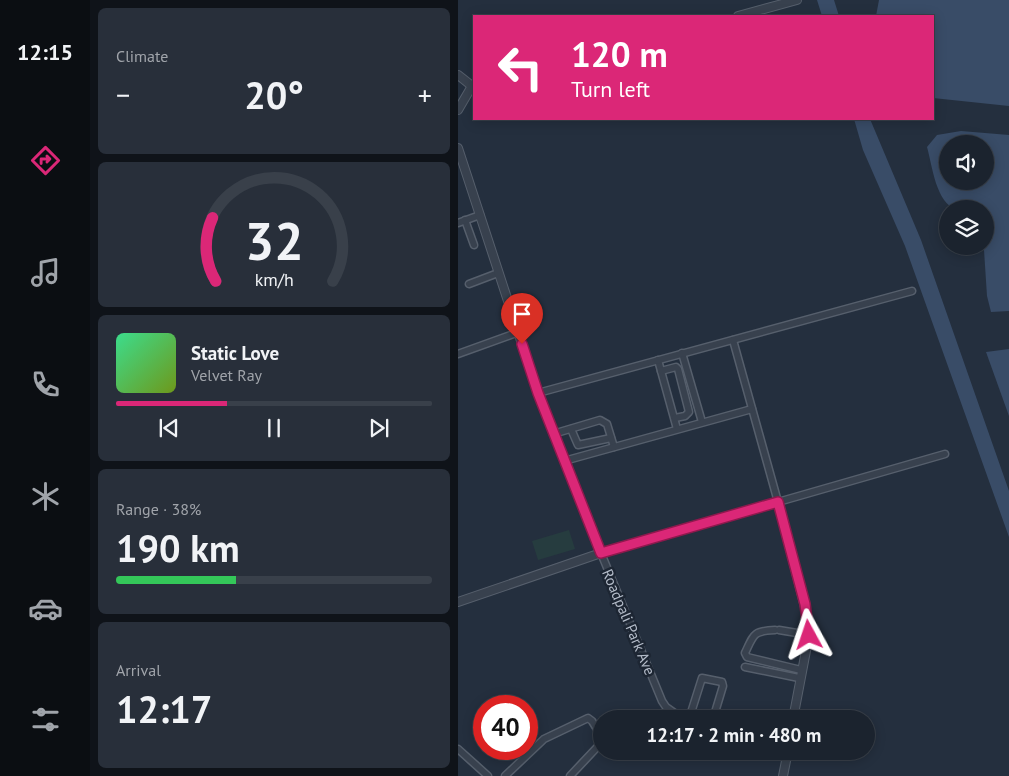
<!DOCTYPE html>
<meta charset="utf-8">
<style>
body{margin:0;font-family:"PT Sans",sans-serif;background:#282f3a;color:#f1f3f6;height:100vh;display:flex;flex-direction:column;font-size:19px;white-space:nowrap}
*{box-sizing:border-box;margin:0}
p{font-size:16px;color:#a0a4aa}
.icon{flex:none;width:28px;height:28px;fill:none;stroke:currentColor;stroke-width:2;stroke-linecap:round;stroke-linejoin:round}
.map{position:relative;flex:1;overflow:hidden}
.sheet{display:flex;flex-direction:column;gap:8px;padding:8px;background:#0f1319;width:368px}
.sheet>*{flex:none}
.guide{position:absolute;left:15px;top:15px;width:461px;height:105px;border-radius:0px;box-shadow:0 2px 12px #0003,0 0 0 1px #39404a;background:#db2777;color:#fff;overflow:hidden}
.buttons{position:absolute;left:481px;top:135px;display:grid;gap:10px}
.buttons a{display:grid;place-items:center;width:55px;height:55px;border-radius:50%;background:#1b232e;box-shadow:0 2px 12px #0003,0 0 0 1px #39404a;font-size:25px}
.speed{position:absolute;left:15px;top:695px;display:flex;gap:10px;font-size:25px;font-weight:700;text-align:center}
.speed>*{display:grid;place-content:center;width:65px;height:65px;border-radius:50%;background:#1b232e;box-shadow:0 2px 12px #0003,0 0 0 1px #39404a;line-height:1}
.speed .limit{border:8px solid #d22;background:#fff;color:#111}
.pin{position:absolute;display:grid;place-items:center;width:42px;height:42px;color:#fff;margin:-51px -21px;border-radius:50% 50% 50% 0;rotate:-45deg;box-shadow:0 0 5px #0007}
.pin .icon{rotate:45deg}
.me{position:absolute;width:55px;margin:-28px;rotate:355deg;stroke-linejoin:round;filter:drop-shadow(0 0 4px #0008)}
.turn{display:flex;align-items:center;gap:18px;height:105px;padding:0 15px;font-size:22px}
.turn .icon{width:65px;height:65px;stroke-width:2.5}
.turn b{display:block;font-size:35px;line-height:42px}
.big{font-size:38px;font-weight:700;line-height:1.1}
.sheet .tile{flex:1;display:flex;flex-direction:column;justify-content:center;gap:8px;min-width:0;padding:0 18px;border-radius:8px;background:#282f3a}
.sheet .dial{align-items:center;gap:0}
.dial svg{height:130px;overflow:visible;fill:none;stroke:#39404a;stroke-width:7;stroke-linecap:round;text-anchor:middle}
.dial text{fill:#f1f3f6;stroke:none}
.song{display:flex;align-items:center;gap:15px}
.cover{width:60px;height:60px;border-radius:8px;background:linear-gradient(135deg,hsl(150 70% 55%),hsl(80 70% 35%))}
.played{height:5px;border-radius:2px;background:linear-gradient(90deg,#db2777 35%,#39404a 35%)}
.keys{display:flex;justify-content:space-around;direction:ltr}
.heat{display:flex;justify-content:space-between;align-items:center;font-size:28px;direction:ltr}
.charge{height:8px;border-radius:4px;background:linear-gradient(90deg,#34c759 38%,#39404a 0)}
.trip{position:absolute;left:135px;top:710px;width:282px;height:50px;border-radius:25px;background:#1b232e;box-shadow:0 2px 12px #0003,0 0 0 1px #39404a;font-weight:700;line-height:50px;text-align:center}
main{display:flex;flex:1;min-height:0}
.tabs{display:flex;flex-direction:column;width:90px;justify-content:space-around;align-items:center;background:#0b0e12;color:#a0a4aa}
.tabs .icon{width:35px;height:35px}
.tabs .selected{color:#db2777}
.tabs b{font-size:22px;color:#f1f3f6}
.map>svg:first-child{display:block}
.green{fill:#263c3f}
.water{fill:#394c67;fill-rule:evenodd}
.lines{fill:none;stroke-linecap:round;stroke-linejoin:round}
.minor-casing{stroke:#565f6c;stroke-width:9}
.tertiary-casing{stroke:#565f6c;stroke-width:10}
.minor{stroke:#38414e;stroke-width:6}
.tertiary{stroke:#38414e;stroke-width:8}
.route-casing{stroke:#8e194d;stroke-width:12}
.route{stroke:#db2777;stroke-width:9}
.labels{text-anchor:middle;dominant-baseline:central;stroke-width:5;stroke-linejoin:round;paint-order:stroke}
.street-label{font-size:15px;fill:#b4bcc9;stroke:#1d2633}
</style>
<main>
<nav class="tabs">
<b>12:15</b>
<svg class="icon selected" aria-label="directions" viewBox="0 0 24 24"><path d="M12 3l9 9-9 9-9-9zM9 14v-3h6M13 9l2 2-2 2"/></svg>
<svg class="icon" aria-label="music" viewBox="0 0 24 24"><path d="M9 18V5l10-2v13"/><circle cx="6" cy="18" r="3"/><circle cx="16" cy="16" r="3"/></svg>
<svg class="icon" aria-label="phone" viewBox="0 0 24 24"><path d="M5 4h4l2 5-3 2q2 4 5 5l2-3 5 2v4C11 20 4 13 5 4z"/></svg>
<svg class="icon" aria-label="climate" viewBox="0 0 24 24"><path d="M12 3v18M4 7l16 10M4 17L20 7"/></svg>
<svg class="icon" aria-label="car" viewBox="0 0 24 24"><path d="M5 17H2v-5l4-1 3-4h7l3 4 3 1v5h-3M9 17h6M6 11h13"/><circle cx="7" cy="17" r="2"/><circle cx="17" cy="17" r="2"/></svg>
<svg class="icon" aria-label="filters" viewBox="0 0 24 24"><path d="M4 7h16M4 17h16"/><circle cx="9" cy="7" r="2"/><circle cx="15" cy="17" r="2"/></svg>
</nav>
<section class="sheet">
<div class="tile"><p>Climate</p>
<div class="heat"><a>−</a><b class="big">20°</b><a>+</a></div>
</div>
<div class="tile dial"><svg viewBox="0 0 100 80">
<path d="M14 69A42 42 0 1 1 86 69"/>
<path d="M14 69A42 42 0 0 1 12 30" stroke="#db2777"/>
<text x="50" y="56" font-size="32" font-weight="700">32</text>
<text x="50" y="72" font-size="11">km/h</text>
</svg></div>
<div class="tile">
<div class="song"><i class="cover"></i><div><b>Static Love</b><p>Velvet Ray</p></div></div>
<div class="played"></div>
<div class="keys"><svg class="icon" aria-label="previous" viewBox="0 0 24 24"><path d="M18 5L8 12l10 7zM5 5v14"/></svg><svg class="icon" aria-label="pause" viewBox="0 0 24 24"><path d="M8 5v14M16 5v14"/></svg><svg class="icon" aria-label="next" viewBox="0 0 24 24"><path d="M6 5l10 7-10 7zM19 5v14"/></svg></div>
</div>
<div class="tile"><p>Range · 38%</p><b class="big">190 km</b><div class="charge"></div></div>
<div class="tile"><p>Arrival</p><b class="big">12:17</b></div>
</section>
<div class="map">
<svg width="552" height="776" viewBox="0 0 552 776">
<rect width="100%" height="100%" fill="#242f3e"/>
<!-- green -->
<path class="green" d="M111,530L117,549L80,560L74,541Z"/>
<!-- water -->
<g class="water">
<path d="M359,0H376L381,16H364Z"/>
<path d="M421,0H551V106L475,98V16H418Z"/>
<path d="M396,119H412L463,240L551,491V537L447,246L405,150Z"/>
<path d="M503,131L551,135V311L533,312L529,296L526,250L523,246H528V209C518,209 508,210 499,209C478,205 474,164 469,147L479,135ZM490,144H528V181H490Z"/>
<path d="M551,349H552L551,416L528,352Z"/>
</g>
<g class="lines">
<!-- minor casing -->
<g class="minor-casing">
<g id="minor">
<path d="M7,220L16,245"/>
<path d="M0,223L22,215"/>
<path d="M11,284L40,273"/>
<path d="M275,340L320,502L487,454"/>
<path d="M224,353L244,422"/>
<path d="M0,354L61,332"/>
<path d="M200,360L219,429"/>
<path d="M203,371L218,367L220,369L231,412L227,416L217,418"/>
<path d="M80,393L454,291"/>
<path d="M113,429L120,445L153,438"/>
<path d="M95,434L142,420L149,424L156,447"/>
<path d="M106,461L294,409"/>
<path d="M143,553L204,701L208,707L225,719"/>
<path d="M317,630C295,631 296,634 287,653L289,657L343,670"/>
<path d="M321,630L351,635"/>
<path d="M287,667L341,678"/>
<path d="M231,719L244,678L264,682L265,686L255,719"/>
<path d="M269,719L270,716"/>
<path d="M0,749L30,776"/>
<path d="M47,776L86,739L130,718L134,721L144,737"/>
<path d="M112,776L144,742"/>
</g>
</g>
<!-- tertiary casing -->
<g class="tertiary-casing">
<g id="tertiary">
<path d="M280,16L339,0"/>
<path d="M0,75L14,86"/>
<path d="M0,110L14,86H16"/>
<path d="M0,148L80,393L143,553"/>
<path d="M0,602L143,553L320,502L350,619L351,635L335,719"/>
<path d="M325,776L330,751"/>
</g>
</g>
<!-- minor -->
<use href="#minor" class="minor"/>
<!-- tertiary -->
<use href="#tertiary" class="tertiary"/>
</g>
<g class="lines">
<!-- route casing -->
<g class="route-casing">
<path id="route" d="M64,344L80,393L143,553L320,502L347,604L351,635"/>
</g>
<!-- route -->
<use href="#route" class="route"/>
</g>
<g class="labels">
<!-- street labels -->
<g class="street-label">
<text transform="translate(171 622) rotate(67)">Roadpali Park Ave</text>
</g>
</g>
</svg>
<div class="buttons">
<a><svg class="icon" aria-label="sound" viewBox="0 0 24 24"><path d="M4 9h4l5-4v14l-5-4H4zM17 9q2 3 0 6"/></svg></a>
<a><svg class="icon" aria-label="layers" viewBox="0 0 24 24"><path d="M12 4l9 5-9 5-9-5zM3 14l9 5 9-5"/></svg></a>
</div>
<div class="speed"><div class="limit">40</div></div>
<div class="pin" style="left:64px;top:344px;background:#d93025"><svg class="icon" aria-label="arrive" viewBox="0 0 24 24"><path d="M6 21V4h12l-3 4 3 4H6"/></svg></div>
<svg class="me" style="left:351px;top:635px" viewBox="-20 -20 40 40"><path d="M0-17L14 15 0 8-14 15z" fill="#db2777" stroke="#fff" stroke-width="4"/></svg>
<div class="trip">12:17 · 2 min · 480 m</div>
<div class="guide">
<div class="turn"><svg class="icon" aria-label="left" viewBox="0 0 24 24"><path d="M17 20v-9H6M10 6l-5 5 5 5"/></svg><div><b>120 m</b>Turn left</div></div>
</div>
</div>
</main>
